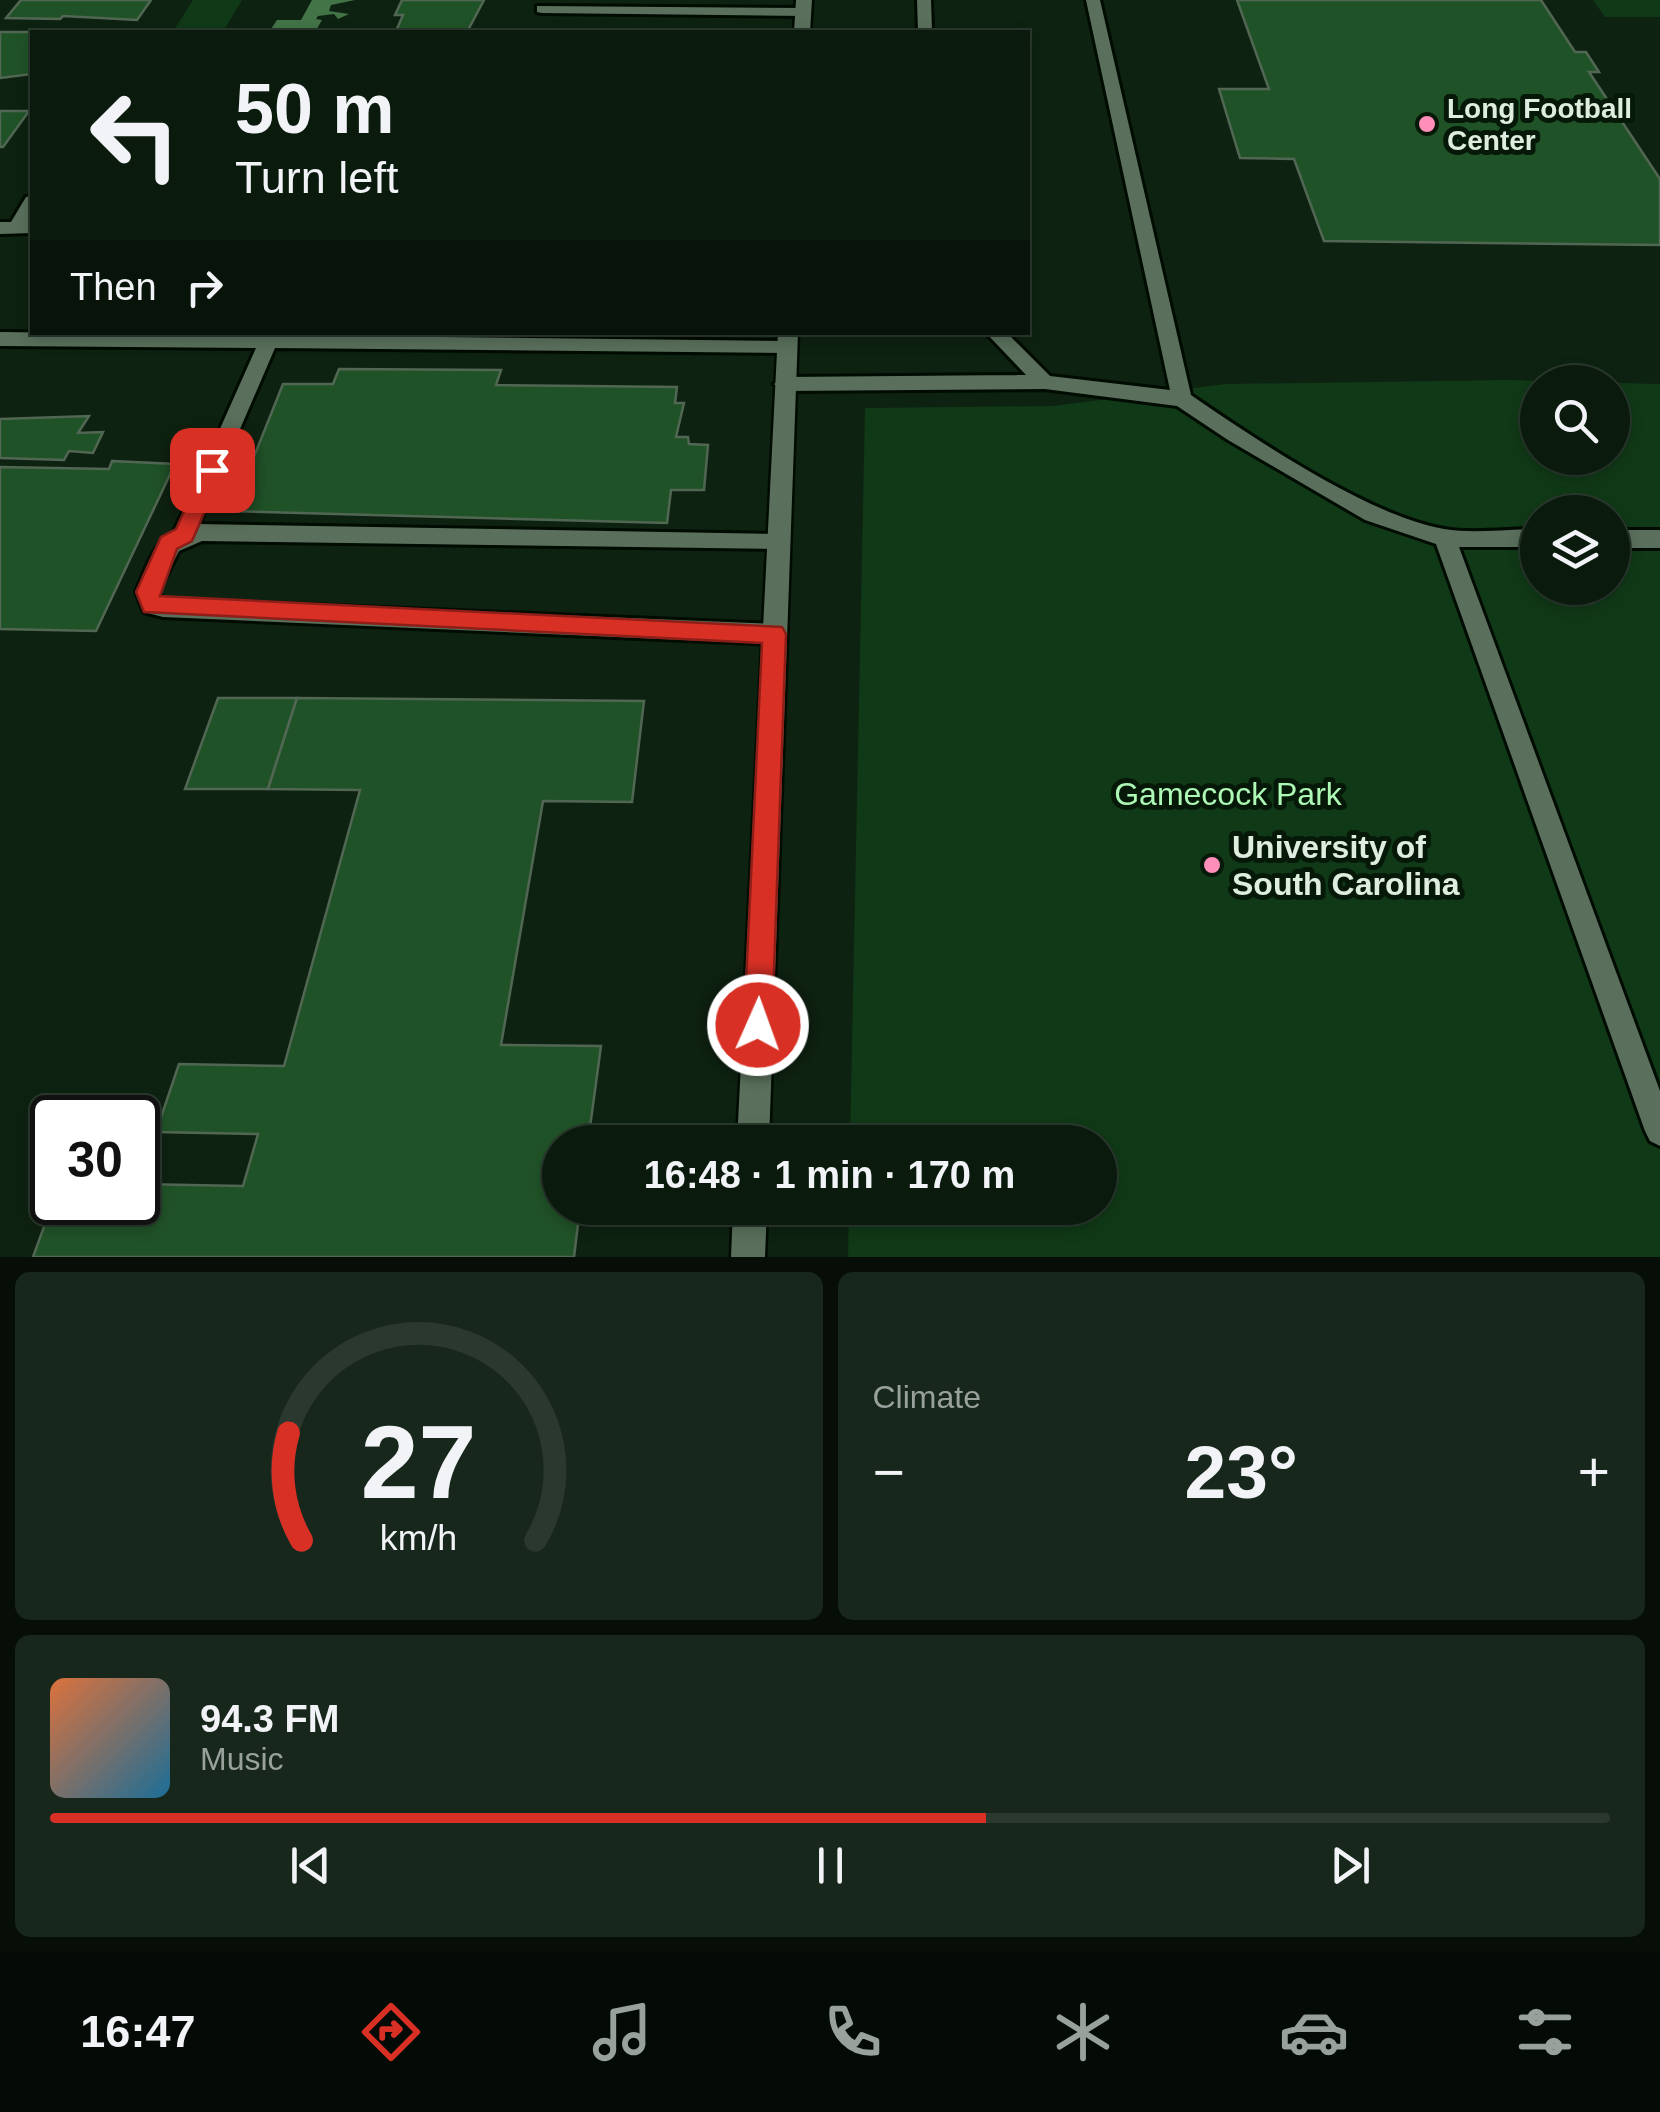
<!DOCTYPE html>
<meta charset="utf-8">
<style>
body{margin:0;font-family:Helvetica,sans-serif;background:#18271b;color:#f1f3f6;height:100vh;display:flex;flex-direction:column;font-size:38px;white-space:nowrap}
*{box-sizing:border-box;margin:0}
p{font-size:32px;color:#99a19d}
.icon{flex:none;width:55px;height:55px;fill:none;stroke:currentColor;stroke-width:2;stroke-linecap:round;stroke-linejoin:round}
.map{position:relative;height:1257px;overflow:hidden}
.sheet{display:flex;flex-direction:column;gap:15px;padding:15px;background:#060e07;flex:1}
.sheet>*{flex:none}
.banner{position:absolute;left:30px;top:30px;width:1000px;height:305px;border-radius:0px;box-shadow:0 5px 15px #0003,0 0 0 2px #2a382e;background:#0a1a0d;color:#f1f3f6;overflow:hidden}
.tools{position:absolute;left:1520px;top:365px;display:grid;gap:20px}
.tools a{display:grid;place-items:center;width:110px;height:110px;border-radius:50%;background:#0a1a0d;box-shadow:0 5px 15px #0003,0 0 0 2px #2a382e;font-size:50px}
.speed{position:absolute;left:30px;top:1095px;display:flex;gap:20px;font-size:50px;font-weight:700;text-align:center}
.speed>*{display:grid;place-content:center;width:130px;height:130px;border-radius:50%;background:#0a1a0d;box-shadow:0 5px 15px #0003,0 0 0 2px #2a382e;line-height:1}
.speed .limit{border:5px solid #111;border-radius:15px;background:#fff;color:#111}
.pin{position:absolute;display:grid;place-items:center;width:85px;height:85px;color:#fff;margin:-42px;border-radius:20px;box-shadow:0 5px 15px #0006}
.me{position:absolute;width:110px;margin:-55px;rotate:2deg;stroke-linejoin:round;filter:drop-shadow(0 0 8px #0008)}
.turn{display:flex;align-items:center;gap:35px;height:210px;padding:0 40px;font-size:45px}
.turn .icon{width:130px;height:130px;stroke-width:2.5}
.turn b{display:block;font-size:70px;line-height:85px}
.then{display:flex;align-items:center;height:95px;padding:0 40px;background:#0003;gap:20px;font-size:38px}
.big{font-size:75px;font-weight:800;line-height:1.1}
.sheet .tile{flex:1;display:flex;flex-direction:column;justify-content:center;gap:15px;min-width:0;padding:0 35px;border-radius:15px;background:#18271b}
.sheet .dial{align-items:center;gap:0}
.dial svg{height:260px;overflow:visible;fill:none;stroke:#2a382e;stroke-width:7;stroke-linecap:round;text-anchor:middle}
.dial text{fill:#f1f3f6;stroke:none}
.song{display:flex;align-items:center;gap:30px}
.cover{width:120px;height:120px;border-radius:15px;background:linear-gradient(135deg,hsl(20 70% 55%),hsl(200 70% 35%))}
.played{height:10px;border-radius:5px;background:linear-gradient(90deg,#d93025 60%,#2a382e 60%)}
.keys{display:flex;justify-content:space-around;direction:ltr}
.heat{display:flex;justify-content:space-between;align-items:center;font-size:55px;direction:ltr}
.sheet .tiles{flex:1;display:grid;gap:15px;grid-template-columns:1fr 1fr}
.tile:last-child{grid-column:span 2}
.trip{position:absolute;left:542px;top:1125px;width:575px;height:100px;border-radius:50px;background:#0a1a0d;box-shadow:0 5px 15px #0003,0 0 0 2px #2a382e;font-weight:800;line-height:100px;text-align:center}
.tab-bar{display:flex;height:160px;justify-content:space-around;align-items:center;background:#040a05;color:#99a19d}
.tab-bar .icon{width:70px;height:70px}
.tab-bar .active{color:#d93025}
.tab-bar b{font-size:45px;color:#f1f3f6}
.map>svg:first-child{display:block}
.green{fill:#103917;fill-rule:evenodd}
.water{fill:#427447}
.building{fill:#205227;stroke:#516753;stroke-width:2.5}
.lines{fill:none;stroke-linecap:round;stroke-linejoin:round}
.service-casing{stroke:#000b01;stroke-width:6}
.minor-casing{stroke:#000b01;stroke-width:5}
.service{fill:#5a705c;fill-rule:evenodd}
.minor{fill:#5a705c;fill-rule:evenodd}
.route{fill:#d93025;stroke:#8d1f18;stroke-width:2.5}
.poi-dot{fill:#ff8eb9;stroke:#061908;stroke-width:4}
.labels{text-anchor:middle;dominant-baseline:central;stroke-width:10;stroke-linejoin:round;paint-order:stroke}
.far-poi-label{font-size:28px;font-weight:bold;fill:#dfece0;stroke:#061908;text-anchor:start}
.park-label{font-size:32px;fill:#adf8b4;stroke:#061908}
.poi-label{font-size:32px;font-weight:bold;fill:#dfece0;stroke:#061908;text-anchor:start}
</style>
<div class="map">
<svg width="1660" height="1257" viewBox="0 0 1660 1257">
<rect width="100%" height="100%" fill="#0e2211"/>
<!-- green -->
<g class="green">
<path d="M193,0H242L224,30H174Z"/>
<path d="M1593,0H1660V17H1605Z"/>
<path d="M1509,380L1660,384V1257H848L849,1208H1100V1142H850L865,408L1053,406L1226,384ZM1538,382H1612V458H1538ZM1538,512H1612V588H1538Z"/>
</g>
<!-- water -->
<path class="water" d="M312,0H355L331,5L329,11L349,14L338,19L334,14L318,16L316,19L322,20L315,32H269L277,20H301Z"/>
<!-- building -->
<g class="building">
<path d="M21,0H151L137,20L63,16L60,19L6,18Z"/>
<path d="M402,0H484L467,32H382L396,31L403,15H395Z"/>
<path d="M1237,0H1541L1575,52H1586L1599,72H1589L1660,179V245L1324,241L1294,159L1240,158L1219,89H1269Z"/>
<path d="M0,32H41H32V74L0,78Z"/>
<path d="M0,111H29L3,147H0Z"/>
<path d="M339,369L501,370L496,385L677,387L675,403H684L676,437H688L689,444L708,445L704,490H671L667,523L230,511L244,477L235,478L240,465L251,464L283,384H333Z"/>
<path d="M89,416L78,433L103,432L93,453L69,451L64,460L0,458V419Z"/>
<path d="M112,461L175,464L96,631L0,629V467L109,469Z"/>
<path d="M218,698H297L268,789H185Z"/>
<path d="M297,698L644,701L632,802L543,801L501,1045L601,1046L588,1142H560V1208H580L574,1257H33L53,1202H138V1184L243,1186L258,1134L156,1132L179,1064L284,1066L360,790L268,789Z"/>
</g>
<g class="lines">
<!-- service casing -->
<g class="service-casing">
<g id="service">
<path d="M917,0H931L932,32H918Z"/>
<path d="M1086,0H1100L1191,395C1255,439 1369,516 1444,529C1473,534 1508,529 1538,529V547H1459L1660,1091V1146L1650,1141L1645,1131L1436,544L1365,520L1228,440L1177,406L1045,389L784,391L774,384L784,377L1026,375L985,332H1006L1050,376L1170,390Z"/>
<path d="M537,6L803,8L810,12L803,16L542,13L537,12Z"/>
<path d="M32,196V214L28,222L32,223V233L0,234V222H11L26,197Z"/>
<path d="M0,332L795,341L797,346L788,353L275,348L199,524L778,534L786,537L789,543L786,549L202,541L179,551L158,592L163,599L774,624L782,627L785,634L782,641L774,644L163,617L144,612L136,592C146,569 152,545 174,532L256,348L0,346Z"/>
<rect x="1612" y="530" width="48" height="18"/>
</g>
</g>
<!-- minor casing -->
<g class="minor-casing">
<g id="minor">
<path d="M796,0H812L810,32H794Z"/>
<path d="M778,332H798L769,1142H737Z"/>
<path d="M733,1208H767L765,1257H731Z"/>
</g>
</g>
<!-- service -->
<use href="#service" class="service"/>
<!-- minor -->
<use href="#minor" class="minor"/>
</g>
<!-- route -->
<path class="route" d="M212,462L223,470L192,541L177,549L160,596L782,627L786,634L772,1025L768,1035L758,1039L748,1035L744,1025L762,643L144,612L136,592L161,537L176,529L205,465Z"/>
<!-- markers -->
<g class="poi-dot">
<circle cx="1427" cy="124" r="10"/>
<circle cx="1212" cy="865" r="10"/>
</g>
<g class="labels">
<!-- far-poi labels -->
<g class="far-poi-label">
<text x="1447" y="108">Long Football<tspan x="1447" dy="32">Center</tspan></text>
</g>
<!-- park labels -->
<g class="park-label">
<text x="1228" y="794">Gamecock Park</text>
</g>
<!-- poi labels -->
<g class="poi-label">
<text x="1232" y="847">University of<tspan x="1232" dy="37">South Carolina</tspan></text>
</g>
</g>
</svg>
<div class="tools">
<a><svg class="icon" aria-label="search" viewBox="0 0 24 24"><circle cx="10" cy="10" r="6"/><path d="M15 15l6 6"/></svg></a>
<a><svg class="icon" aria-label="layers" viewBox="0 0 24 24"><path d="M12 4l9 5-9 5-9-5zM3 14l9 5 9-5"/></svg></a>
</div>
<div class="speed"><div class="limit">30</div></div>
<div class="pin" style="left:212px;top:470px;background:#d93025"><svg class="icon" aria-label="arrive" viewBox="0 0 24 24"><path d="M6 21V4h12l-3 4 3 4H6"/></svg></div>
<svg class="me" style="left:758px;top:1025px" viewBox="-20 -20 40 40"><circle r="17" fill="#d93025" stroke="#fff" stroke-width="3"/><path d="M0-11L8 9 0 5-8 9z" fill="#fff"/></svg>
<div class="trip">16:48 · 1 min · 170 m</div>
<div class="banner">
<div class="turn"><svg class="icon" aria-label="left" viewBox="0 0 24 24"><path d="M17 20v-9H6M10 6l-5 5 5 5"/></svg><div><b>50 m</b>Turn left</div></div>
<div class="then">Then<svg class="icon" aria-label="right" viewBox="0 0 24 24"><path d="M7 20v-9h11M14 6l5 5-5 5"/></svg></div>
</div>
</div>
<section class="sheet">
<div class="tiles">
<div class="tile dial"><svg viewBox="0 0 100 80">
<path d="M14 69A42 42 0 1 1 86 69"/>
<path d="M14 69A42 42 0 0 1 10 36" stroke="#d93025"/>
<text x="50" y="56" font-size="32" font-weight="700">27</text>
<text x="50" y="72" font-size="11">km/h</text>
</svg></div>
<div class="tile"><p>Climate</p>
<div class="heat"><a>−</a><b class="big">23°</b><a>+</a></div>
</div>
<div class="tile">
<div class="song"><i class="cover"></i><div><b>94.3 FM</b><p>Music</p></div></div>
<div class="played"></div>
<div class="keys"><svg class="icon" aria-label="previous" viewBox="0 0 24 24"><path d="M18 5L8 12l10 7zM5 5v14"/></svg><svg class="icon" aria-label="pause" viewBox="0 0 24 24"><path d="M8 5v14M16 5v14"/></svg><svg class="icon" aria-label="next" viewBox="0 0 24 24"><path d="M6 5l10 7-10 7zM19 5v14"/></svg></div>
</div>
</div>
</section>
<nav class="tab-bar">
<b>16:47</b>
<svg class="icon active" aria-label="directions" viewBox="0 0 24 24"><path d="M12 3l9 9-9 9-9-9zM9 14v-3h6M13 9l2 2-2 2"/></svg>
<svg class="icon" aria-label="music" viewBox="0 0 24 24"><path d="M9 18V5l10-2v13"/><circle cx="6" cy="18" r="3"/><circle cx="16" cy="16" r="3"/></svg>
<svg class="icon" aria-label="phone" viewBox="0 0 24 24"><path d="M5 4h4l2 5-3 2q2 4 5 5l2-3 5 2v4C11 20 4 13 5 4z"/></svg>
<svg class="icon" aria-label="climate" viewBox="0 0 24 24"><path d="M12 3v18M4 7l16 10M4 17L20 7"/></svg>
<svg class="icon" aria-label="car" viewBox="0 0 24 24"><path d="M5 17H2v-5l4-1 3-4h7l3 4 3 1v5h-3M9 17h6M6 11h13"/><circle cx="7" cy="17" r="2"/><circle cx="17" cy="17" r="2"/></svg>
<svg class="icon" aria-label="filters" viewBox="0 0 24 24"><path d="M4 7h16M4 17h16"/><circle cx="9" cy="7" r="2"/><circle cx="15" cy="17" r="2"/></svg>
</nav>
